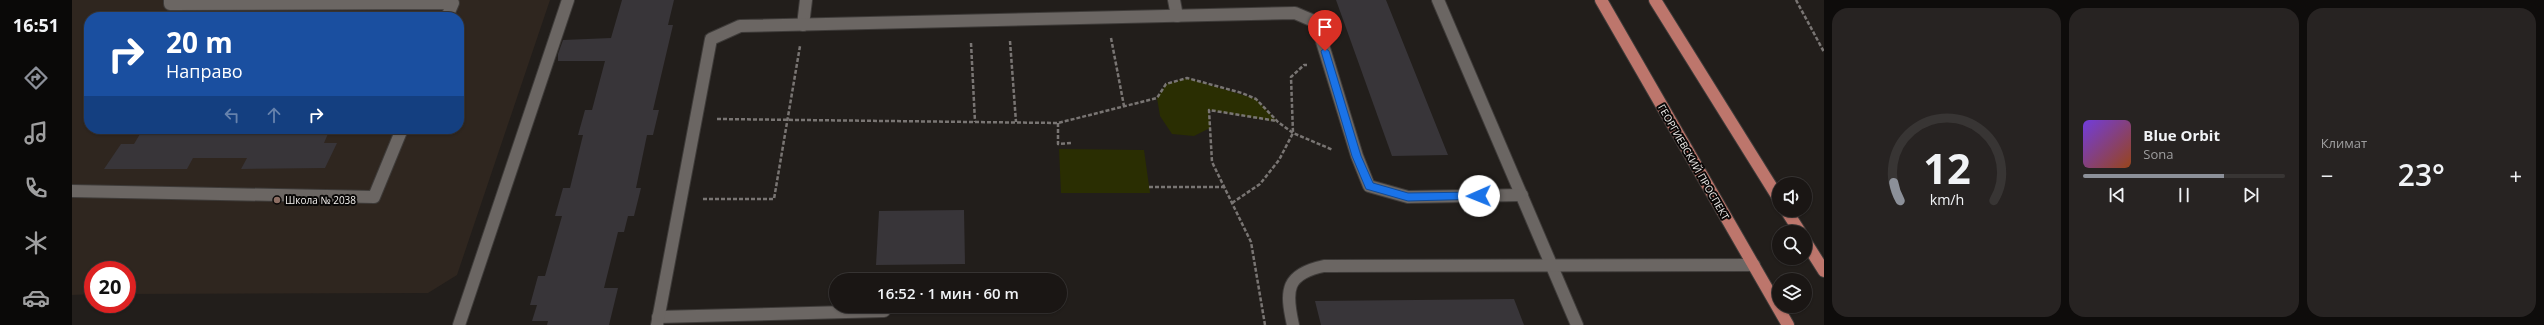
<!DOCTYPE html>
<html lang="ru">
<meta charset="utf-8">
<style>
body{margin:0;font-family:"Open Sans",sans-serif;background:#272322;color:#f1f3f6;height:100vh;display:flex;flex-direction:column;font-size:15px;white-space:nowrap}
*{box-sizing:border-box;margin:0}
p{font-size:13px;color:#9f9fa0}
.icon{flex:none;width:22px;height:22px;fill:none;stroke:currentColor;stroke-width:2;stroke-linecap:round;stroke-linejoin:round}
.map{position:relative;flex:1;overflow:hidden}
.panel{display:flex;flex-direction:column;gap:8px;padding:8px;background:#0e0c0b;width:720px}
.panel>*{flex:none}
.hud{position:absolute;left:12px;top:12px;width:380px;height:122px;border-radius:16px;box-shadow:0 1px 3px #0004,0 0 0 1px #383534;background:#1a4fa0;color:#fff;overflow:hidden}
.tools{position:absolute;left:1700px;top:177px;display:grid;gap:8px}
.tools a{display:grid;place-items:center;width:40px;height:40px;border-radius:50%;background:#1a1614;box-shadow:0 1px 3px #0004,0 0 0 1px #383534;font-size:20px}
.speed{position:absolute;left:12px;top:261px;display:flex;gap:8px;font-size:20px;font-weight:700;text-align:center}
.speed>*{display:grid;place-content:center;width:52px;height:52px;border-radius:50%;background:#1a1614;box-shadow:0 1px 3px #0004,0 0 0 1px #383534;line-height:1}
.speed .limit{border:6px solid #d22;background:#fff;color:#111}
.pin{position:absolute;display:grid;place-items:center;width:34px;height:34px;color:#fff;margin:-41px -17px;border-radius:50% 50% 50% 0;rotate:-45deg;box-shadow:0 0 4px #0007}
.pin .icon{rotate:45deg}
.me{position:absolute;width:44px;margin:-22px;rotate:269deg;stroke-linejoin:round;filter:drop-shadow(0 0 3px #0008)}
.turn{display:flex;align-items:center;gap:14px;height:84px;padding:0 16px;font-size:18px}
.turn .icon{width:52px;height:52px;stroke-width:2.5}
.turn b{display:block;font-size:28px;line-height:34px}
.lanes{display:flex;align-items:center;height:38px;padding:0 16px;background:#0003;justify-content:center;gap:20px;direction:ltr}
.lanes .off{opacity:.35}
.big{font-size:30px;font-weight:600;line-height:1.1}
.panel .card{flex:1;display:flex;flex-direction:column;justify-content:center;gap:6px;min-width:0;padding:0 14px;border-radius:16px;background:#272322}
.panel .dial{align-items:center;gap:0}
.dial svg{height:104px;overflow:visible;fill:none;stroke:#383534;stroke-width:7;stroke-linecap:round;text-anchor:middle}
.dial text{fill:#f1f3f6;stroke:none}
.song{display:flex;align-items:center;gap:12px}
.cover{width:48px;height:48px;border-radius:6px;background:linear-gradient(135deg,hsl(260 70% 55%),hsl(20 70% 35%))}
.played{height:4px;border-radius:2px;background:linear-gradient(90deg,#8c9099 70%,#383534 70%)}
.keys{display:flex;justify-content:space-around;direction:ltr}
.heat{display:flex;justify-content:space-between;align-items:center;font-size:22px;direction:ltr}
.panel .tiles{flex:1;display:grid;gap:8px;grid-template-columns:repeat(3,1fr)}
.trip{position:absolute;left:757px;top:273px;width:238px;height:40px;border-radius:20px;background:#1a1614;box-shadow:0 1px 3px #0004,0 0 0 1px #383534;font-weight:600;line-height:40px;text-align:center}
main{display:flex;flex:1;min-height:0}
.tab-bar{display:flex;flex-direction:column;width:72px;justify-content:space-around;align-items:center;background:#0a0908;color:#9f9fa0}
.tab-bar .icon{width:28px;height:28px}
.tab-bar .current{color:#8c9099}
.tab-bar b{font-size:18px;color:#f1f3f6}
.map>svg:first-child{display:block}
.built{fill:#2f261f;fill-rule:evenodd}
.green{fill:#2a2e02}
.building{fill:#383539}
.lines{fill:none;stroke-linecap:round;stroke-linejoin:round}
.minor-casing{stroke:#3e3b39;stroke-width:14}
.major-casing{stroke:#3e3b39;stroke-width:14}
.path{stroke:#797573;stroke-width:2.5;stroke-dasharray:4 2;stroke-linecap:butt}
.minor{stroke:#6b6663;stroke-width:12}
.major{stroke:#bd766c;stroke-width:12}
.route{fill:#1a73e8;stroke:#114b97}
.education-dot{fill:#8d6e63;stroke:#0a0807;stroke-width:1.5}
.labels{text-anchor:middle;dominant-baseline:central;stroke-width:4;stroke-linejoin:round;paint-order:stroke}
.street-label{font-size:10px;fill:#f2efed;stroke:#0a0807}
.poi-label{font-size:10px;fill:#f2efed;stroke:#0a0807;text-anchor:start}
</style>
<main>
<nav class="tab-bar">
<b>16:51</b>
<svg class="icon current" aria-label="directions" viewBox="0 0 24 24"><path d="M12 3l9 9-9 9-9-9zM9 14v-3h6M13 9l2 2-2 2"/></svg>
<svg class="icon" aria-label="music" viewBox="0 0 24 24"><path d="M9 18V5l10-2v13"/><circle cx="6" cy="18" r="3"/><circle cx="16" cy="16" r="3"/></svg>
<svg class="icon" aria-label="phone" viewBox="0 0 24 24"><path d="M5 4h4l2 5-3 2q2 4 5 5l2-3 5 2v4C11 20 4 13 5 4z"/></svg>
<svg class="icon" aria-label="climate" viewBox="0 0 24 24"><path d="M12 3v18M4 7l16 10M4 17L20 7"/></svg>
<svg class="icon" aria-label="car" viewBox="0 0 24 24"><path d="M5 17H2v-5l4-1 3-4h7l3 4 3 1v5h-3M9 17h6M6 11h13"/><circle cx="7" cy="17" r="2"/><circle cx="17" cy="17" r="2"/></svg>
</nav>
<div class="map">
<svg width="1752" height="325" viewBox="0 0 1752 325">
<rect width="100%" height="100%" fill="#221e1b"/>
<!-- built -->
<path class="built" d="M0,0H478L385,275L356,293L55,294V270H21V294L0,295ZM17,17H387V129H17Z"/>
<!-- green -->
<g class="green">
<path d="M1115,78L1184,99L1206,122L1137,110L1138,128L1122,136L1100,134L1088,116L1085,98L1094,84Z"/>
<path d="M987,149L1072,150L1078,193H989Z"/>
</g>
<!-- building -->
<g class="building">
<path d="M550,0H602L596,25H601L581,110H587L581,135H575L564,188H569L562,216H556L552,232H546L532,288H546L537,325H475L476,321H460L465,305H458L466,276H473L490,216H483L491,188H498L511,135H506L513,110H520L533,61H486V54L491,40L539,38Z"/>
<path d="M1264,0H1314L1376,155L1320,156Z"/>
<path d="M71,129H258L252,143H265L253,168L169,169L175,158H121L115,169H32L49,144H62Z"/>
<path d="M892,210L893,264L804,265L807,211Z"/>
<path d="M1442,299L1452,325H1249L1243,301Z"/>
</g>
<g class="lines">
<!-- minor casing -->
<g class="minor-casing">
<g id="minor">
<path d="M98,0V4L381,3L375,17"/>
<path d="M1102,0L1105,16"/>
<path d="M1366,0L1505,325"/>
<path d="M731,25L734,0"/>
<path d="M0,191L302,197L330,129"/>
<path d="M586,317L812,311"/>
<path d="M387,325L496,0"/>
<path d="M585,325L639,39L668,26L1223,13L1244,22L1285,156L1297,186L1336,197L1450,195"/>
<path d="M1221,325C1213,290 1214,274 1252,266L1682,265"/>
</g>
</g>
<!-- major casing -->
<g class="major-casing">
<g id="major">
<path d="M1529,0L1716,325"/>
<path d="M1583,0L1707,199"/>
<path d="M1714,210L1728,232"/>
<path d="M1733,241L1752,271"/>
</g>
</g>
<!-- path -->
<g class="path">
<path d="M1724,0L1752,52"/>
<path d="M1039,38L1052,106"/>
<path d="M938,41L944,122"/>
<path d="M899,43L903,122"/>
<path d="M645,119L986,123L1085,98L1094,84L1115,78L1170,93L1184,99L1206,122L1221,133L1261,150"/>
<path d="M986,123V144L999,143"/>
<path d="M1077,187H1153"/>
<path d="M631,199H702L728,46"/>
<path d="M1160,203L1188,184L1207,160L1221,133L1219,77L1232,65H1235"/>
<path d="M1193,325L1179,242L1140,162L1137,110L1205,121"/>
</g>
<!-- minor -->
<use href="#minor" class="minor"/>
<!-- major -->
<use href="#major" class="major"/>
</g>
<!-- route -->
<path class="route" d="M1253,48L1257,51L1289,156L1301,183L1336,193L1407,192L1410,193V199L1336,201L1294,189L1280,156L1249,51Z"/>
<!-- markers -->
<circle class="education-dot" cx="205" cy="200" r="4"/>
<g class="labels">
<!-- street labels -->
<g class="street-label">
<text transform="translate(1622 162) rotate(60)">ГЕОРГИЕВСКИЙ ПРОСПЕКТ</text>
</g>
<!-- poi labels -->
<g class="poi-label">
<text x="213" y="200">Школа № 2038</text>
</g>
</g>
</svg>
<div class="tools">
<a><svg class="icon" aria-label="sound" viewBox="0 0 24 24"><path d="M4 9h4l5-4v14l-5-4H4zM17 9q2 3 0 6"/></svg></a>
<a><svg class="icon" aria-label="search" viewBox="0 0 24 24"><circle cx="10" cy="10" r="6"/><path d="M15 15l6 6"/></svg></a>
<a><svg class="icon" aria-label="layers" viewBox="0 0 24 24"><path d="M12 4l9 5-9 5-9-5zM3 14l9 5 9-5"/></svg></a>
</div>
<div class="speed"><div class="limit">20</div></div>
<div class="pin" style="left:1253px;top:51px;background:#d93025"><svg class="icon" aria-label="arrive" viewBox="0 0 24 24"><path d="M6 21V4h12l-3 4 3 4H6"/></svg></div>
<svg class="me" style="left:1407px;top:196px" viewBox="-20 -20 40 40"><circle r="19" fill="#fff"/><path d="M0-13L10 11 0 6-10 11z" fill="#1a73e8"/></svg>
<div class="trip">16:52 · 1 мин · 60 m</div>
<div class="hud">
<div class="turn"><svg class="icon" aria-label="right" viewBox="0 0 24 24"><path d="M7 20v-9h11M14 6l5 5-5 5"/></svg><div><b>20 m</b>Направо</div></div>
<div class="lanes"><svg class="icon off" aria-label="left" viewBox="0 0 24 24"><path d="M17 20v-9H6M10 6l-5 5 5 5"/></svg><svg class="icon off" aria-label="ahead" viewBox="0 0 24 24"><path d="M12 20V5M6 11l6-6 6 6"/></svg><svg class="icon" aria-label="right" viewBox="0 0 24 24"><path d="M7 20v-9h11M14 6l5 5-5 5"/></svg></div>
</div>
</div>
<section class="panel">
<div class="tiles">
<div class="card dial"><svg viewBox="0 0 100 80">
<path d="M14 69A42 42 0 1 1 86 69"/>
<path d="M14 69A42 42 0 0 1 9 55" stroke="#8c9099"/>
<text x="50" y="56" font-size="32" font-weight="700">12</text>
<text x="50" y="72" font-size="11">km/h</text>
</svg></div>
<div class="card">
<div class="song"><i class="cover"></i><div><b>Blue Orbit</b><p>Sona</p></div></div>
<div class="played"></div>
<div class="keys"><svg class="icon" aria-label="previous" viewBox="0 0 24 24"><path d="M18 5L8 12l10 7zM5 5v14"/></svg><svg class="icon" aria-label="pause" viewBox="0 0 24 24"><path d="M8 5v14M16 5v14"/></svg><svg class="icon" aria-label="next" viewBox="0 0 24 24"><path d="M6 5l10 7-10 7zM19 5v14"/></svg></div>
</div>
<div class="card"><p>Климат</p>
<div class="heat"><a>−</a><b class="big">23°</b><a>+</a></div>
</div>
</div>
</section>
</main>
